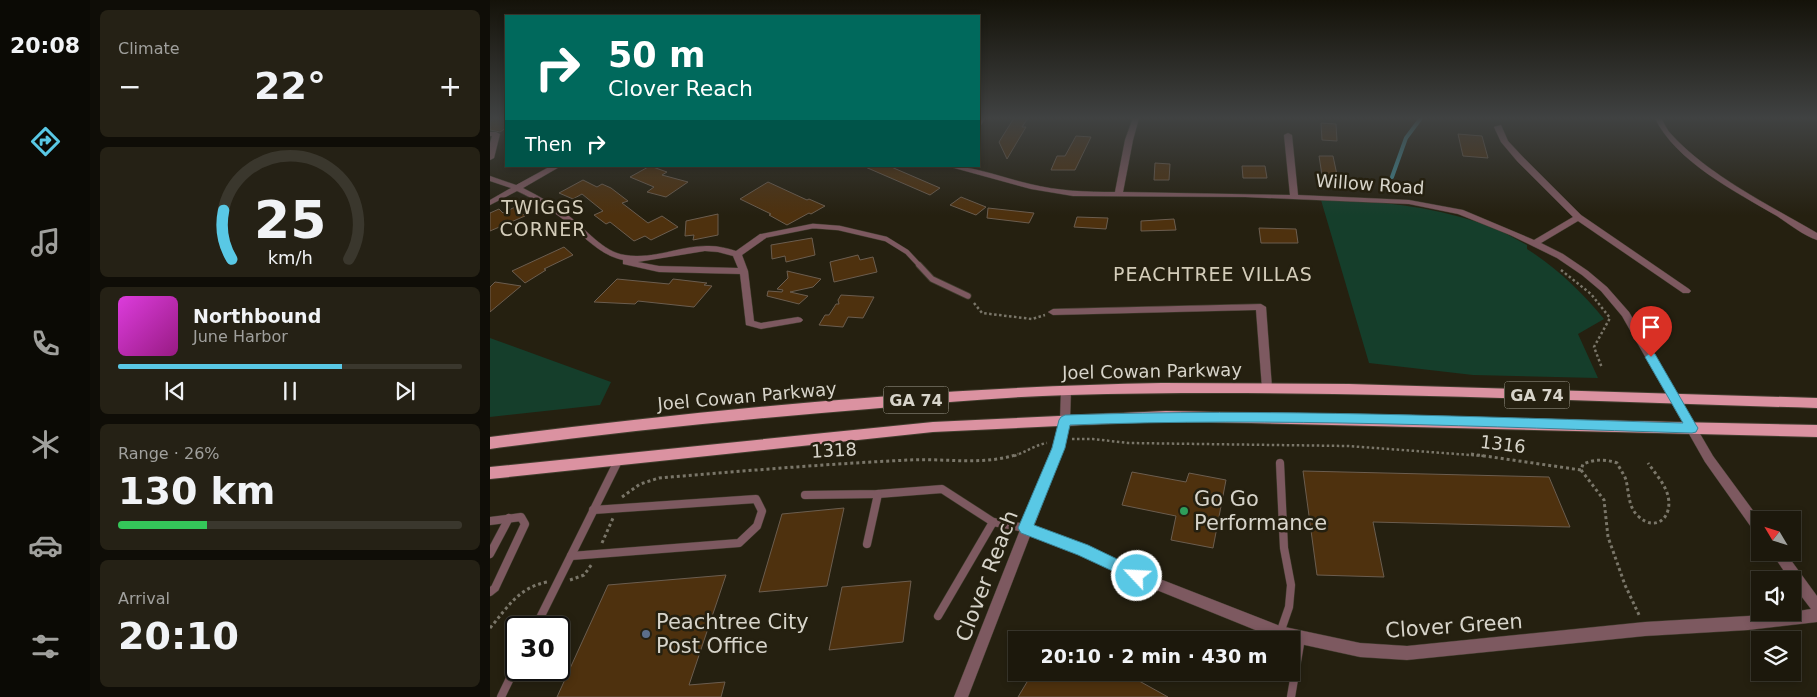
<!DOCTYPE html>
<meta charset="utf-8">
<style>
body{margin:0;font-family:"DejaVu Sans",sans-serif;background:#252115;color:#f1f3f6;height:100vh;display:flex;flex-direction:column;font-size:19px;white-space:nowrap}
*{box-sizing:border-box;margin:0}
p{font-size:16px;color:#a0a09d}
.icon{flex:none;width:28px;height:28px;fill:none;stroke:currentColor;stroke-width:2;stroke-linecap:round;stroke-linejoin:round}
.map{position:relative;flex:1;overflow:hidden}
.side{display:flex;flex-direction:column;gap:10px;padding:10px;background:#0f0d07;width:400px}
.side>*{flex:none}
.hud{position:absolute;left:15px;top:15px;width:475px;height:152px;border-radius:0px;box-shadow:0 2px 8px #0003,0 0 0 1px #3a372d;background:#00695c;color:#fff;overflow:hidden}
.needle{width:32px;rotate:308deg}
.fabs{position:absolute;left:1261px;top:511px;display:grid;gap:10px}
.fabs a{display:grid;place-items:center;width:50px;height:50px;border-radius:0px;background:#1c180c;box-shadow:0 2px 8px #0003,0 0 0 1px #3a372d;font-size:25px}
.speed{position:absolute;left:15px;top:616px;display:flex;gap:10px;font-size:25px;font-weight:700;text-align:center}
.speed>*{display:grid;place-content:center;width:65px;height:65px;border-radius:50%;background:#1c180c;box-shadow:0 2px 8px #0003,0 0 0 1px #3a372d;line-height:1}
.speed .limit{border:2px solid #111;border-radius:8px;background:#fff;color:#111}
.pin{position:absolute;display:grid;place-items:center;width:42px;height:42px;color:#fff;margin:-51px -21px;border-radius:50% 50% 50% 0;rotate:-45deg;box-shadow:0 0 5px #0007}
.pin .icon{rotate:45deg}
.me{position:absolute;width:55px;margin:-28px;rotate:295deg;stroke-linejoin:round;filter:drop-shadow(0 0 4px #0008)}
.turn{display:flex;align-items:center;gap:18px;height:105px;padding:0 20px;font-size:22px}
.turn .icon{width:65px;height:65px;stroke-width:2.5}
.turn b{display:block;font-size:35px;line-height:42px}
.then{display:flex;align-items:center;height:48px;padding:0 20px;background:#0003;gap:10px;font-size:19px}
.big{font-size:38px;font-weight:700;line-height:1.1}
.side .widget{flex:1;display:flex;flex-direction:column;justify-content:center;gap:8px;min-width:0;padding:0 18px;border-radius:8px;background:#252115}
.side .dial{align-items:center;gap:0}
.dial svg{height:130px;overflow:visible;fill:none;stroke:#3a372d;stroke-width:7;stroke-linecap:round;text-anchor:middle}
.dial text{fill:#f1f3f6;stroke:none}
.song{display:flex;align-items:center;gap:15px}
.cover{width:60px;height:60px;border-radius:8px;background:linear-gradient(135deg,hsl(300 70% 55%),hsl(310 70% 35%))}
.played{height:5px;border-radius:2px;background:linear-gradient(90deg,#59c8e5 65%,#3a372d 65%)}
.keys{display:flex;justify-content:space-around;direction:ltr}
.heat{display:flex;justify-content:space-between;align-items:center;font-size:28px;direction:ltr}
.charge{height:8px;border-radius:4px;background:linear-gradient(90deg,#34c759 26%,#3a372d 0)}
.trip{position:absolute;left:518px;top:631px;width:292px;height:50px;border-radius:0px;background:#1c180c;box-shadow:0 2px 8px #0003,0 0 0 1px #3a372d;font-weight:700;line-height:50px;text-align:center}
main{display:flex;flex:1;min-height:0}
.tab-bar{display:flex;flex-direction:column;width:90px;justify-content:space-around;align-items:center;background:#0b0a05;color:#a0a09d}
.tab-bar .icon{width:35px;height:35px}
.tab-bar .active{color:#59c8e5}
.tab-bar b{font-size:22px;color:#f1f3f6}
.map>svg:first-child{display:block}
.green{fill:#153e2b}
.lines{fill:none;stroke-linecap:round;stroke-linejoin:round}
.stream{stroke:#418893;stroke-width:4}
.building{fill:#4e310e;stroke:#6b5d4f}
.lane-far2-casing{stroke:#413d2e;stroke-width:5.5}
.lane-far1-casing{stroke:#413d2e;stroke-width:7}
.lane-casing{stroke:#413d2e;stroke-width:9}
.street-casing{stroke:#413d2e;stroke-width:1}
.primary-casing{stroke:#413d2e;stroke-width:2}
.path-far1{stroke:#7a7669;stroke-width:2.5;stroke-dasharray:2.5 2.5;stroke-linecap:butt}
.path{stroke:#7a7669;stroke-width:3;stroke-dasharray:3 3;stroke-linecap:butt}
.lane-far2{stroke:#7d5960;stroke-width:4.5}
.lane-far1{stroke:#7d5960;stroke-width:5.5}
.lane{stroke:#7d5960;stroke-width:8}
.street{fill:#7d5960;fill-rule:evenodd}
.primary{fill:#db92a1;fill-rule:evenodd}
.route{fill:#59c8e5;stroke:#3a8295}
.leisure-dot{fill:#2e9e5b;stroke:#252010;stroke-width:2}
.service-dot{fill:#5c6f8a;stroke:#252010;stroke-width:2}
.labels{text-anchor:middle;dominant-baseline:central;stroke-width:5;stroke-linejoin:round;paint-order:stroke}
.shield{fill:#252010;stroke:#a29e92;stroke-width:1}
.shield-label{font-size:16px;font-weight:bold;fill:#d7d4ca}
.street-label{font-size:18px;fill:#d7d4ca;stroke:#252010}
.neighbourhood-label{font-size:19px;letter-spacing:1px;fill:#d4cdba;stroke:#252010}
.near-poi-label{font-size:21px;fill:#d7d4ca;stroke:#252010;text-anchor:start}
.near-street-label{font-size:21px;fill:#d7d4ca;stroke:#252010}
</style>
<main>
<nav class="tab-bar">
<b>20:08</b>
<svg class="icon active" aria-label="directions" viewBox="0 0 24 24"><path d="M12 3l9 9-9 9-9-9zM9 14v-3h6M13 9l2 2-2 2"/></svg>
<svg class="icon" aria-label="music" viewBox="0 0 24 24"><path d="M9 18V5l10-2v13"/><circle cx="6" cy="18" r="3"/><circle cx="16" cy="16" r="3"/></svg>
<svg class="icon" aria-label="phone" viewBox="0 0 24 24"><path d="M5 4h4l2 5-3 2q2 4 5 5l2-3 5 2v4C11 20 4 13 5 4z"/></svg>
<svg class="icon" aria-label="climate" viewBox="0 0 24 24"><path d="M12 3v18M4 7l16 10M4 17L20 7"/></svg>
<svg class="icon" aria-label="car" viewBox="0 0 24 24"><path d="M5 17H2v-5l4-1 3-4h7l3 4 3 1v5h-3M9 17h6M6 11h13"/><circle cx="7" cy="17" r="2"/><circle cx="17" cy="17" r="2"/></svg>
<svg class="icon" aria-label="filters" viewBox="0 0 24 24"><path d="M4 7h16M4 17h16"/><circle cx="9" cy="7" r="2"/><circle cx="15" cy="17" r="2"/></svg>
</nav>
<section class="side">
<div class="widget"><p>Climate</p>
<div class="heat"><a>−</a><b class="big">22°</b><a>+</a></div>
</div>
<div class="widget dial"><svg viewBox="0 0 100 80">
<path d="M14 69A42 42 0 1 1 86 69"/>
<path d="M14 69A42 42 0 0 1 9 39" stroke="#59c8e5"/>
<text x="50" y="56" font-size="32" font-weight="700">25</text>
<text x="50" y="72" font-size="11">km/h</text>
</svg></div>
<div class="widget">
<div class="song"><i class="cover"></i><div><b>Northbound</b><p>June Harbor</p></div></div>
<div class="played"></div>
<div class="keys"><svg class="icon" aria-label="previous" viewBox="0 0 24 24"><path d="M18 5L8 12l10 7zM5 5v14"/></svg><svg class="icon" aria-label="pause" viewBox="0 0 24 24"><path d="M8 5v14M16 5v14"/></svg><svg class="icon" aria-label="next" viewBox="0 0 24 24"><path d="M6 5l10 7-10 7zM19 5v14"/></svg></div>
</div>
<div class="widget"><p>Range · 26%</p><b class="big">130 km</b><div class="charge"></div></div>
<div class="widget"><p>Arrival</p><b class="big">20:10</b></div>
</section>
<div class="map">
<svg width="1327" height="697" viewBox="0 0 1327 697">
<rect width="100%" height="100%" fill="#252010"/>
<!-- green -->
<g class="green">
<path d="M831,200C886,200 939,206 991,223C1007,228 1022,237 1037,245V249C1067,268 1091,291 1114,319L1088,334L1108,378L983,375L879,363Z"/>
<path d="M0,338L121,382L110,405L0,417Z"/>
</g>
<g class="lines">
<!-- stream -->
<path class="stream" d="M902,177L916,138L931,118"/>
</g>
<!-- building -->
<g class="building">
<path d="M5,118L16,120V128L10,132L0,130V121Z"/>
<path d="M524,118H538L532,127H536L517,159L509,142Z"/>
<path d="M831,123L846,124L847,141L832,140Z"/>
<path d="M968,134L992,136L998,158L973,156Z"/>
<path d="M586,136L601,137L585,170H561L567,156H575Z"/>
<path d="M829,156H843L847,175H832Z"/>
<path d="M665,163L680,164L679,180H664Z"/>
<path d="M160,166L177,172L172,175L198,182L176,197L157,192L164,187L140,177Z"/>
<path d="M373,166H399L450,188L440,195Z"/>
<path d="M752,166H775L777,178H753Z"/>
<path d="M93,180L107,187L112,184L121,188L138,201L132,203L158,223L172,216L188,227L161,240L155,236L144,241L120,222L116,224L104,215L113,211L92,194L83,199L69,193Z"/>
<path d="M278,182L317,200L319,199L335,206L321,214L319,213L297,225L279,215L281,214L250,199Z"/>
<path d="M471,197L496,207L486,215L460,205Z"/>
<path d="M25,207L35,216L0,231V213L9,209L13,213Z"/>
<path d="M498,208L544,213L539,223L497,218Z"/>
<path d="M228,214V235L203,240L204,235L195,236L196,221Z"/>
<path d="M587,217L618,218L616,229L584,227Z"/>
<path d="M684,219L686,230L651,231V221Z"/>
<path d="M769,228L806,229L808,243H771Z"/>
<path d="M322,238L325,255L296,262L295,256L282,259L281,245Z"/>
<path d="M74,247L83,255L54,269L56,270L35,283L22,271Z"/>
<path d="M368,255L370,260L383,257L387,272L344,282L340,262Z"/>
<path d="M297,271L331,279L323,287L300,292L318,296L309,304L277,296L278,291L292,292L293,290L287,289L298,278Z"/>
<path d="M127,279L179,284L183,279L217,283L214,285L222,286L204,307L148,301L145,304L104,302Z"/>
<path d="M5,282L31,286L0,312V287Z"/>
<path d="M351,295L384,297L373,318L358,317L353,327L329,325L335,315H339L346,304H349L348,300Z"/>
<path d="M813,471L1059,477L1080,527L883,522L894,577L827,575Z"/>
<path d="M642,472L696,482L699,473L736,480L723,548L681,540L686,516L632,505Z"/>
<path d="M354,508L337,586L269,592L292,514Z"/>
<path d="M236,575L199,685L235,682L231,697H67L118,585Z"/>
<path d="M421,581L413,642L339,650L352,587Z"/>
<path d="M543,672H633L678,697H528Z"/>
</g>
<g class="lines">
<!-- lane-far2 casing -->
<g class="lane-far2-casing">
<path id="lane-far2" d="M273,236L323,226L349,228L396,239L417,252L430,266"/>
</g>
<!-- lane-far1 casing -->
<g class="lane-far1-casing">
<path id="lane-far1" d="M429,265L442,279L478,296"/>
</g>
<!-- lane casing -->
<g class="lane-casing">
<g id="lane">
<path d="M790,463L794,548L801,585L799,607L790,633"/>
<path d="M315,495L388,494L452,489L503,522L535,528"/>
<path d="M0,521L31,517L35,524L5,588L0,592"/>
<path d="M377,544L388,494"/>
<path d="M0,554L19,518"/>
<path d="M81,556L249,543L267,526L272,511L266,499L103,510"/>
<path d="M448,616L503,522"/>
<path d="M45,628L129,459"/>
<path d="M11,697L26,666"/>
<path d="M801,697L811,638"/>
</g>
</g>
<!-- street casing -->
<g class="street-casing">
<g id="street">
<path d="M489,118H495L491,125L489,126Z"/>
<path d="M643,118H649L643,140L633,192L800,195L794,135L798,133L802,135L808,195L919,200L973,210L1044,240L1083,217L1027,161L1011,142L1004,127L1011,125L1018,141L1033,157L1091,215L1199,289L1201,291L1199,293H1193L1088,221L1051,243L1073,254L1098,271L1117,287L1139,312L1223,456L1270,520V536L1266,534L1215,462L1132,316L1111,291L1092,275L1067,258L1020,235L968,214L919,204L755,197L583,196L541,189L457,166C485,166 513,178 540,184C568,191 596,192 625,192L635,140Z"/>
<path d="M1165,118H1171C1174,123 1177,130 1181,134C1218,175 1279,205 1327,233V240C1313,235 1299,224 1287,216C1246,192 1185,161 1165,118Z"/>
<path d="M0,132H6L10,134L4,158L0,160V143L2,136H0Z"/>
<path d="M61,166H71L33,188C49,196 65,205 79,216C96,229 113,252 135,255C164,260 191,245 219,246C228,246 237,248 246,251L270,234H276V238L252,255L258,271L264,321L271,323L308,317L311,318L313,320L311,322L271,329L256,325L250,274L169,272L133,264V260C109,255 93,235 74,220C60,209 44,199 27,191L0,205V200L21,188L0,181V176L26,185ZM215,251L228,252L243,256L248,268L169,266L148,262Z"/>
<path d="M771,304L776,307L782,388L781,391H773L772,388L766,310L563,315L558,312L563,309Z"/>
<path d="M576,386L580,387L581,390L580,420L574,448L544,526L597,546L652,572L790,626L870,643L917,646L1155,622L1258,616L1302,612L1321,609L1302,584V580H1300L1281,552H1295L1327,596V622L1258,630L1155,636L917,660L870,657L801,642V640H790L642,580L589,554L540,536L478,697H464L530,530L529,528L532,523L562,448L570,420L571,390L572,387Z"/>
</g>
</g>
<!-- primary casing -->
<g class="primary-casing">
<g id="primary">
<path d="M672,383L859,384L1327,398V408C1078,401 828,388 579,395C512,397 445,403 379,409C252,419 126,432 0,449V437C223,409 448,387 672,383Z"/>
<path d="M676,411L1327,425V437L676,421L443,432L0,479V467L443,422Z"/>
</g>
</g>
<!-- path-far1 -->
<g class="path-far1">
<path d="M1071,270L1101,294L1120,318L1104,347L1112,368"/>
<path d="M484,303L492,313L542,319L555,315"/>
<path d="M582,439H603L638,443L858,446L994,456"/>
<path d="M524,456C536,452 545,445 557,443"/>
</g>
<!-- path -->
<g class="path">
<path d="M981,454L1091,470L1093,464C1105,459 1115,459 1127,463C1130,469 1134,474 1136,480C1139,492 1138,507 1148,516C1166,533 1183,517 1178,496C1175,484 1165,473 1158,463"/>
<path d="M1091,470L1114,500L1118,537L1135,585L1150,617"/>
<path d="M132,497L150,484L169,478C252,471 335,464 419,460C455,458 494,466 528,454"/>
<path d="M112,543L123,518"/>
<path d="M80,580L94,575L102,564"/>
<path d="M0,628C18,607 28,588 57,582"/>
</g>
<!-- lane-far2 -->
<use href="#lane-far2" class="lane-far2"/>
<!-- lane-far1 -->
<use href="#lane-far1" class="lane-far1"/>
<!-- lane -->
<use href="#lane" class="lane"/>
<!-- street -->
<use href="#street" class="street"/>
<!-- primary -->
<use href="#primary" class="primary"/>
</g>
<!-- sky -->
<linearGradient id="sky" x2="0" y2="1"><stop stop-color="#141209"/><stop offset="0.55" stop-color="#404242"/><stop offset="1" stop-color="#404242" stop-opacity="0"/></linearGradient>
<rect width="1327" height="215" fill="url(#sky)"/>
<!-- route -->
<path class="route" d="M1161,352L1165,354L1206,425L1208,428L1206,432L1202,433C995,427 787,417 580,425L575,448L544,525L598,545L652,571L654,576L652,580L647,582L642,580L588,555L531,533L528,528L562,448L569,420L571,417L575,415C781,408 987,417 1193,423L1155,357Z"/>
<!-- markers -->
<circle class="leisure-dot" cx="694" cy="511" r="5"/>
<circle class="service-dot" cx="156" cy="634" r="5"/>
<g class="labels">
<!-- shield labels -->
<g class="shield">
<rect x="1014.5" y="381.5" width="65" height="27" rx="4"/>
<rect x="393.5" y="386.5" width="65" height="27" rx="4"/>
</g>
<g class="shield-label">
<text x="1047" y="395">GA 74</text>
<text x="426" y="400">GA 74</text>
</g>
<!-- street labels -->
<g class="street-label">
<text transform="translate(880 184) rotate(4)">Willow Road</text>
<text transform="translate(662 371) rotate(-1)">Joel Cowan Parkway</text>
<text transform="translate(257 396) rotate(-5)">Joel Cowan Parkway</text>
<text transform="translate(1013 444) rotate(7)">1316</text>
<text transform="translate(344 450) rotate(-3)">1318</text>
</g>
<!-- neighbourhood labels -->
<g class="neighbourhood-label">
<text x="53" y="207">TWIGGS<tspan x="53" dy="22">CORNER</tspan></text>
<text x="723" y="274">PEACHTREE VILLAS</text>
</g>
<!-- near-poi labels -->
<g class="near-poi-label">
<text x="704" y="499">Go Go<tspan x="704" dy="24">Performance</tspan></text>
<text x="166" y="622">Peachtree City<tspan x="166" dy="24">Post Office</tspan></text>
</g>
<!-- near-street labels -->
<g class="near-street-label">
<text transform="translate(497 576) rotate(-69)">Clover Reach</text>
<text transform="translate(964 626) rotate(-4)">Clover Green</text>
</g>
</g>
</svg>
<div class="fabs">
<a><svg class="needle" viewBox="-14 -14 28 28"><path d="M0-13l5 13h-10z" fill="#e53935"/><path d="M0 13l5-13h-10z" fill="#a0a09d"/></svg></a>
<a><svg class="icon" aria-label="sound" viewBox="0 0 24 24"><path d="M4 9h4l5-4v14l-5-4H4zM17 9q2 3 0 6"/></svg></a>
<a><svg class="icon" aria-label="layers" viewBox="0 0 24 24"><path d="M12 4l9 5-9 5-9-5zM3 14l9 5 9-5"/></svg></a>
</div>
<div class="speed"><div class="limit">30</div></div>
<div class="pin" style="left:1161px;top:357px;background:#d93025"><svg class="icon" aria-label="arrive" viewBox="0 0 24 24"><path d="M6 21V4h12l-3 4 3 4H6"/></svg></div>
<svg class="me" style="left:647px;top:576px" viewBox="-20 -20 40 40"><circle r="17" fill="#59c8e5" stroke="#fff" stroke-width="3"/><path d="M0-11L8 9 0 5-8 9z" fill="#fff"/></svg>
<div class="trip">20:10 · 2 min · 430 m</div>
<div class="hud">
<div class="turn"><svg class="icon" aria-label="right" viewBox="0 0 24 24"><path d="M7 20v-9h11M14 6l5 5-5 5"/></svg><div><b>50 m</b>Clover Reach</div></div>
<div class="then">Then<svg class="icon" aria-label="right" viewBox="0 0 24 24"><path d="M7 20v-9h11M14 6l5 5-5 5"/></svg></div>
</div>
</div>
</main>
